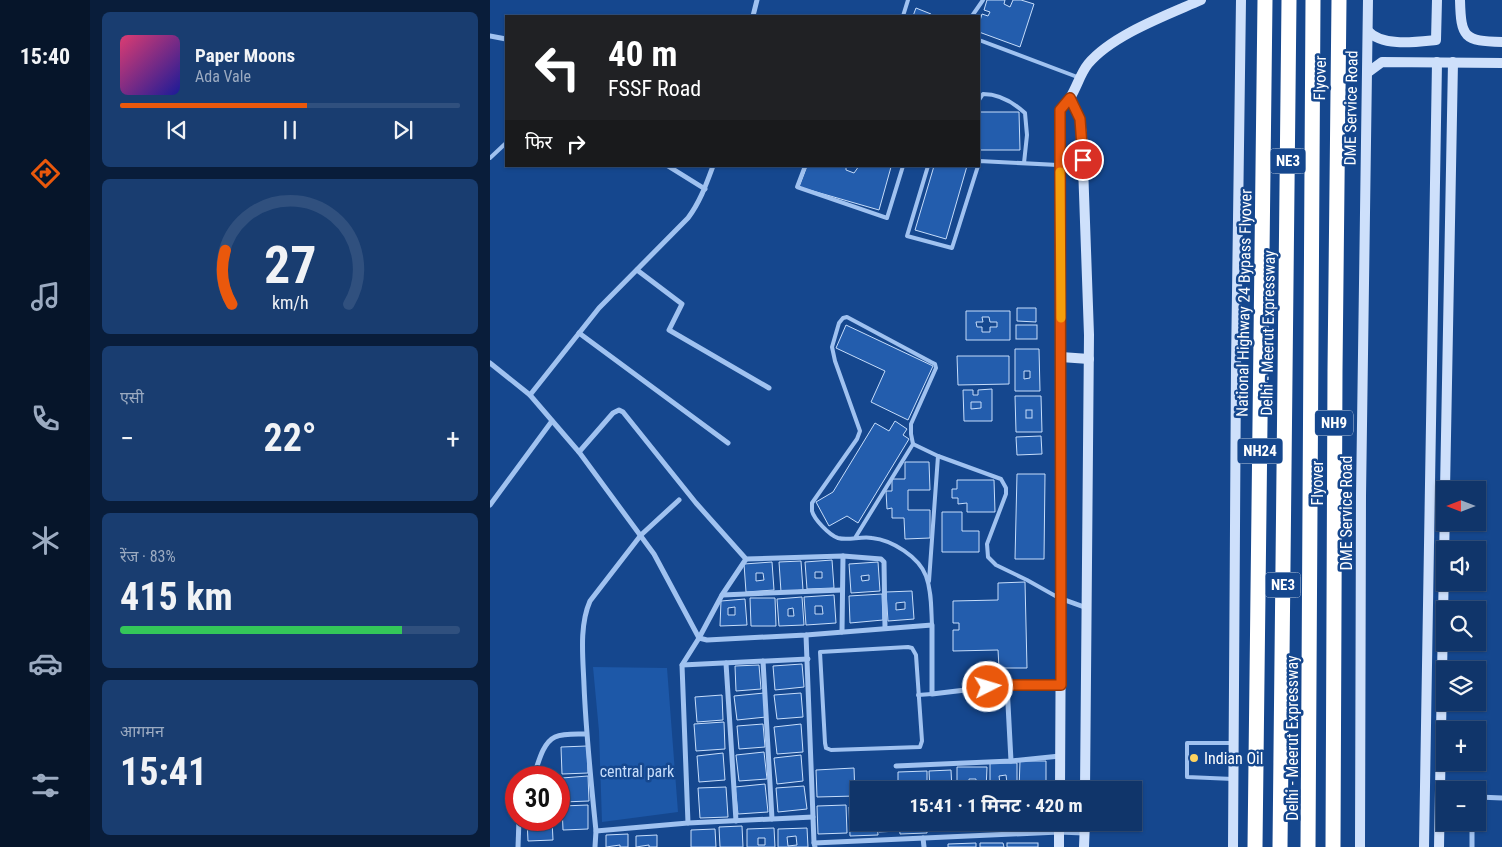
<!DOCTYPE html>
<html lang="hi">
<meta charset="utf-8">
<style>
body{margin:0;font-family:"Roboto Condensed","Noto Sans Devanagari",sans-serif;background:#193d70;color:#f1f3f6;height:100vh;display:flex;flex-direction:column;font-size:19px;white-space:nowrap}
*{box-sizing:border-box;margin:0}
p{font-size:16px;color:#9cabc1}
.icon{flex:none;width:28px;height:28px;fill:none;stroke:currentColor;stroke-width:2;stroke-linecap:round;stroke-linejoin:round}
.map{position:relative;flex:1;overflow:hidden}
.sheet{display:flex;flex-direction:column;gap:12px;padding:12px;background:#091d3a;width:400px}
.sheet>*{flex:none}
.hud{position:absolute;left:15px;top:15px;width:475px;height:152px;border-radius:0px;box-shadow:0 1px 4px #0004,0 0 0 1px #30507e;background:#202124;color:#fff;overflow:hidden}
.needle{width:32px;rotate:270deg}
.fabs{position:absolute;left:946px;top:481px;display:grid;gap:10px}
.fabs a{display:grid;place-items:center;width:50px;height:50px;border-radius:0px;background:#10356a;box-shadow:0 1px 4px #0004,0 0 0 1px #30507e;font-size:25px}
.speed{position:absolute;left:15px;top:766px;display:flex;gap:10px;font-size:25px;font-weight:700;text-align:center}
.speed>*{display:grid;place-content:center;width:65px;height:65px;border-radius:50%;background:#10356a;box-shadow:0 1px 4px #0004,0 0 0 1px #30507e;line-height:1}
.speed .limit{border:8px solid #d22;background:#fff;color:#111}
.pin{position:absolute;display:grid;place-items:center;width:42px;height:42px;color:#fff;margin:-21px;border:2px solid #fff;border-radius:50%;box-shadow:0 1px 5px #0007}
.me{position:absolute;width:55px;margin:-28px;rotate:85deg;stroke-linejoin:round;filter:drop-shadow(0 0 4px #0008)}
.turn{display:flex;align-items:center;gap:18px;height:105px;padding:0 20px;font-size:22px}
.turn .icon{width:65px;height:65px;stroke-width:2.5}
.turn b{display:block;font-size:35px;line-height:42px}
.then{display:flex;align-items:center;height:48px;padding:0 20px;background:#0003;gap:10px;font-size:19px}
.big{font-size:38px;font-weight:700;line-height:1.1}
.sheet .tile{flex:1;display:flex;flex-direction:column;justify-content:center;gap:8px;min-width:0;padding:0 18px;border-radius:8px;background:#193d70}
.sheet .dial{align-items:center;gap:0}
.dial svg{height:130px;overflow:visible;fill:none;stroke:#30507e;stroke-width:7;stroke-linecap:round;text-anchor:middle}
.dial text{fill:#f1f3f6;stroke:none}
.song{display:flex;align-items:center;gap:15px}
.cover{width:60px;height:60px;border-radius:8px;background:linear-gradient(135deg,hsl(340 70% 55%),hsl(240 70% 35%))}
.played{height:5px;border-radius:2px;background:linear-gradient(90deg,#ea580c 55%,#30507e 55%)}
.keys{display:flex;justify-content:space-around;direction:ltr}
.heat{display:flex;justify-content:space-between;align-items:center;font-size:28px;direction:ltr}
.charge{height:8px;border-radius:4px;background:linear-gradient(90deg,#34c759 83%,#30507e 0)}
.trip{position:absolute;left:360px;top:781px;width:292px;height:50px;border-radius:0px;background:#10356a;box-shadow:0 1px 4px #0004,0 0 0 1px #30507e;font-weight:700;line-height:50px;text-align:center}
main{display:flex;flex:1;min-height:0}
.tab-bar{display:flex;flex-direction:column;width:90px;justify-content:space-around;align-items:center;background:#06152a;color:#9cabc1}
.tab-bar .icon{width:35px;height:35px}
.tab-bar .active{color:#ea580c}
.tab-bar b{font-size:22px;color:#f1f3f6}
.map>svg:first-child{display:block}
.green{fill:#1d58a8}
.building{fill:#235dad;stroke:#c6ddfb;fill-rule:evenodd}
.lines{fill:none;stroke-linecap:round;stroke-linejoin:round}
.lane{stroke:#a0c2f0;stroke-width:4}
.street{stroke:#a0c2f0;stroke-width:5}
.secondary{stroke:#cee0fb;stroke-width:10}
.highway{stroke:#fff;stroke-width:15}
.route-casing{stroke:#983908;stroke-width:12}
.route{stroke:#ea580c;stroke-width:9}
.slow{stroke:#f59e0b;stroke-width:9}
.poi-dot{fill:#ffd45f;stroke:#15478e;stroke-width:2}
.labels{text-anchor:middle;dominant-baseline:central;stroke-width:5;stroke-linejoin:round;paint-order:stroke}
.shield{fill:#15478e;stroke:#b9c8dd;stroke-width:1}
.shield-label{font-size:15px;font-weight:bold;fill:#fff}
.street-label{font-size:16px;fill:#fff;stroke:#15478e}
.poi-label{font-size:16px;fill:#fff;stroke:#15478e;text-anchor:start}
.park-label{font-size:16px;fill:#c6ddfb;stroke:#15478e}
</style>
<main>
<nav class="tab-bar">
<b>15:40</b>
<svg class="icon active" aria-label="directions" viewBox="0 0 24 24"><path d="M12 3l9 9-9 9-9-9zM9 14v-3h6M13 9l2 2-2 2"/></svg>
<svg class="icon" aria-label="music" viewBox="0 0 24 24"><path d="M9 18V5l10-2v13"/><circle cx="6" cy="18" r="3"/><circle cx="16" cy="16" r="3"/></svg>
<svg class="icon" aria-label="phone" viewBox="0 0 24 24"><path d="M5 4h4l2 5-3 2q2 4 5 5l2-3 5 2v4C11 20 4 13 5 4z"/></svg>
<svg class="icon" aria-label="climate" viewBox="0 0 24 24"><path d="M12 3v18M4 7l16 10M4 17L20 7"/></svg>
<svg class="icon" aria-label="car" viewBox="0 0 24 24"><path d="M5 17H2v-5l4-1 3-4h7l3 4 3 1v5h-3M9 17h6M6 11h13"/><circle cx="7" cy="17" r="2"/><circle cx="17" cy="17" r="2"/></svg>
<svg class="icon" aria-label="filters" viewBox="0 0 24 24"><path d="M4 7h16M4 17h16"/><circle cx="9" cy="7" r="2"/><circle cx="15" cy="17" r="2"/></svg>
</nav>
<section class="sheet">
<div class="tile">
<div class="song"><i class="cover"></i><div><b>Paper Moons</b><p>Ada Vale</p></div></div>
<div class="played"></div>
<div class="keys"><svg class="icon" aria-label="previous" viewBox="0 0 24 24"><path d="M18 5L8 12l10 7zM5 5v14"/></svg><svg class="icon" aria-label="pause" viewBox="0 0 24 24"><path d="M8 5v14M16 5v14"/></svg><svg class="icon" aria-label="next" viewBox="0 0 24 24"><path d="M6 5l10 7-10 7zM19 5v14"/></svg></div>
</div>
<div class="tile dial"><svg viewBox="0 0 100 80">
<path d="M14 69A42 42 0 1 1 86 69"/>
<path d="M14 69A42 42 0 0 1 10 36" stroke="#ea580c"/>
<text x="50" y="56" font-size="32" font-weight="700">27</text>
<text x="50" y="72" font-size="11">km/h</text>
</svg></div>
<div class="tile"><p>एसी</p>
<div class="heat"><a>−</a><b class="big">22°</b><a>+</a></div>
</div>
<div class="tile"><p>रेंज · 83%</p><b class="big">415 km</b><div class="charge"></div></div>
<div class="tile"><p>आगमन</p><b class="big">15:41</b></div>
</section>
<div class="map">
<svg width="1012" height="847" viewBox="0 0 1012 847">
<rect width="100%" height="100%" fill="#15478e"/>
<!-- green -->
<path class="green" d="M103,667L177,668L188,812L112,822L109,731Z"/>
<!-- building -->
<g class="building">
<path d="M497,0H515L514,4L520,7L523,0H531L544,4L530,47L489,32V24L492,14L498,16L500,12L494,10Z"/>
<path d="M426,8L441,14L440,16H423Z"/>
<path d="M489,112H529L530,150H489Z"/>
<path d="M317,166H356V170L364,173L369,166L401,167L389,210L309,187Z"/>
<path d="M444,166H477L456,239L425,230Z"/>
<path d="M527,308H546V322L527,321Z"/>
<path d="M476,311H520V340H476ZM492,317H499L500,322H507V327H500V332H492V327H487L486,322H493Z"/>
<path d="M356,325L443,366L418,420L381,402L395,371L346,348Z"/>
<rect x="526" y="325" width="21" height="14"/>
<path d="M525,349H549L550,391H525ZM534,371H540V378L534,379Z"/>
<path d="M467,356H519V384L468,385Z"/>
<path d="M502,389V421H474L473,390H483V395H488V390Z"/>
<path d="M525,396H551L552,432H526Z"/>
<path d="M481,402H491V408L481,409Z"/>
<rect x="536" y="410" width="6" height="8"/>
<path d="M405,421L417,429L413,435L419,439L368,523L357,516L339,526L326,502L343,492L385,423L399,431Z"/>
<path d="M551,436L552,454L527,455L526,437Z"/>
<path d="M415,462H439L440,490H418V510H440V538L415,539L414,518H402V508L397,509L396,491H402V479H415Z"/>
<path d="M527,474H555L554,559H525Z"/>
<path d="M467,480H504L505,512H477V503L468,504V498H462V489H467Z"/>
<path d="M452,512H472V531H489V552H452Z"/>
<path d="M342,560L344,588L317,589L315,562ZM325,572H332V578H325Z"/>
<path d="M311,561L313,590L291,592L289,562Z"/>
<path d="M282,562L284,590L256,592L254,564ZM266,573H273L274,580L266,581Z"/>
<path d="M388,562L390,591L361,593L359,564ZM379,575V580L372,581L371,576Z"/>
<path d="M535,582L537,668H509L508,650L463,651V630H469V623H463V601L508,600V583Z"/>
<path d="M422,591L424,619L398,621L396,592ZM415,602V609L406,610V603Z"/>
<path d="M392,594L393,620L360,623L359,596Z"/>
<path d="M344,595L346,623L316,625L314,597ZM325,606H332L333,614H325Z"/>
<path d="M312,597L314,625L289,626L287,599ZM303,608L304,616H298V609Z"/>
<path d="M260,598H285L286,626H261Z"/>
<path d="M255,599L257,625L230,626L231,601ZM245,607V615H238V608Z"/>
<path d="M312,664L314,687L285,690L283,666Z"/>
<path d="M269,665L271,689L246,691L245,666Z"/>
<path d="M274,693L276,717L247,720L244,696Z"/>
<path d="M311,693L313,717L287,719L284,695Z"/>
<path d="M232,695L233,720L207,722L205,697Z"/>
<path d="M234,722L235,749L206,751L204,724Z"/>
<path d="M273,724L275,747L249,749L247,726Z"/>
<path d="M311,724L313,752L287,754L284,727Z"/>
<path d="M97,746L98,773L72,774L71,747Z"/>
<path d="M274,752L277,779L249,781L246,755Z"/>
<path d="M233,753L235,780L209,782L207,756Z"/>
<path d="M311,755L313,781L287,784L284,758Z"/>
<path d="M530,761H556V790H529Z"/>
<path d="M500,763H527V790H500ZM516,775L517,783H510L509,776Z"/>
<path d="M467,767H497L496,790H467ZM479,779H486V786H479Z"/>
<path d="M364,768L365,796L327,797L326,770Z"/>
<path d="M461,770L462,790H440L439,771ZM455,781V789H448V782Z"/>
<path d="M437,771V790H427V783H419L420,790H408V772Z"/>
<path d="M98,776L99,801L73,802L72,778Z"/>
<path d="M275,784L278,812L248,814L245,787Z"/>
<path d="M314,786L317,809L288,812L286,788Z"/>
<path d="M236,787L238,817L210,818L208,788Z"/>
<path d="M98,805V829L73,830L72,806Z"/>
<path d="M356,805L357,833L328,834L327,806Z"/>
<path d="M359,807H369V822H387L388,835L360,836Z"/>
<path d="M37,820H62L63,840L38,841Z"/>
<path d="M388,822H408V831L389,832Z"/>
<path d="M409,822H437V833L410,834Z"/>
<rect x="441" y="822" width="26" height="7"/>
<path d="M469,822H500V828L469,829Z"/>
<rect x="503" y="822" width="21" height="5"/>
<path d="M529,822H556V824L529,825Z"/>
<path d="M252,826L253,847H230L229,827Z"/>
<path d="M284,828L285,847H257V829ZM268,838H275V845H268Z"/>
<path d="M317,828L318,847H288V829ZM306,836L307,845L298,846L297,837Z"/>
<path d="M225,829L226,847H201V830Z"/>
<path d="M138,834V847H130V845L116,847V835Z"/>
<path d="M167,835V847H159V845L146,847V836Z"/>
<path d="M486,843V847H458V844Z"/>
<path d="M490,843H513L514,847H490Z"/>
<rect x="517" y="843" width="31" height="4"/>
</g>
<g class="lines">
<!-- lane -->
<g class="lane">
<path d="M413,16L418,0"/>
<path d="M482,16L493,0"/>
<path d="M489,40L590,78"/>
<path d="M489,100L493,94C509,94 523,102 535,113L537,135L534,163"/>
<path d="M0,158L16,143"/>
<path d="M489,163V161L568,165"/>
<path d="M315,166L307,187L397,218L413,166"/>
<path d="M438,166L417,236L462,248L488,166"/>
<path d="M423,444L448,456L511,479L516,488V494L497,544L498,557L506,565L537,580L569,598"/>
<path d="M365,538L423,444L421,434V424L446,368L445,364L441,362L357,317L353,318L349,323L342,347L345,361L370,431L367,439L322,503C322,503 322,510 322,511C324,519 339,535 348,538C358,541 371,536 382,538C402,540 429,557 436,576C442,592 441,609 442,625"/>
<path d="M439,581L448,456"/>
<path d="M418,647L422,648L426,655L432,741L430,747L341,750L336,748L335,743L330,652Z"/>
<path d="M428,695L442,694"/>
<path d="M743,743H697V777L743,779"/>
</g>
<!-- street -->
<g class="street">
<path d="M263,16L267,0"/>
<path d="M0,36L16,39"/>
<path d="M178,166L215,189"/>
<path d="M147,270L192,304L179,330L279,388"/>
<path d="M89,333L238,443"/>
<path d="M0,363L40,395L89,452L164,554L209,638L217,640L316,635L442,625V694L517,685H570"/>
<path d="M40,395L109,308L198,218C210,202 216,185 223,166"/>
<path d="M89,452L123,413L129,410L133,412L206,503L256,559L353,556L391,559L394,562L395,628"/>
<path d="M0,505L62,421"/>
<path d="M232,595L352,590"/>
<path d="M572,599L597,608"/>
<path d="M352,632L353,556"/>
<path d="M316,635L324,843"/>
<path d="M273,661L282,819"/>
<path d="M236,663L246,821"/>
<path d="M192,665L318,659"/>
<path d="M517,685L521,761"/>
<path d="M406,766L521,761L570,756"/>
<path d="M43,778C48,765 52,743 65,737C74,733 87,734 96,734"/>
<path d="M988,797L1012,798"/>
<path d="M198,823L192,665L209,638L232,595L256,559"/>
<path d="M106,831L198,823L323,817"/>
<path d="M433,838L434,847"/>
<path d="M28,847L29,820"/>
<path d="M105,847L106,831C101,782 96,734 94,685C93,658 89,626 100,601L151,535L189,500"/>
<path d="M325,847L324,843L569,832L594,833"/>
<path d="M982,847V822"/>
</g>
<!-- secondary -->
<g class="secondary">
<path d="M970,0C971,38 974,41 1012,42"/>
<path d="M878,31C892,47 926,42 946,40L947,0"/>
<path d="M877,73L892,62L1012,63"/>
<path d="M580,98L590,119L592,137L599,335L595,790"/>
<path d="M571,357L599,359"/>
<path d="M955,490L963,62"/>
<path d="M570,790L571,599L570,110C573,106 577,102 580,98C587,87 590,74 598,64C622,35 677,15 711,0"/>
<path d="M569,847V822"/>
<path d="M594,847L595,822"/>
<path d="M743,847L746,366L751,0"/>
<path d="M870,847L871,496L878,0"/>
<path d="M934,847L947,62"/>
<path d="M949,847L955,504"/>
</g>
<!-- highway -->
<g class="highway">
<path d="M765,847L775,0"/>
<path d="M790,847L799,0"/>
<path d="M818,847L823,0"/>
<path d="M843,847L845,371L849,0"/>
</g>
</g>
<g class="lines">
<!-- route casing -->
<g class="route-casing">
<path id="route" d="M498,687L517,685H571L570,110L580,98L590,119L593,160"/>
</g>
<!-- route -->
<use href="#route" class="route"/>
<!-- slow -->
<path class="slow" d="M570,172L571,318"/>
</g>
<!-- markers -->
<circle class="poi-dot" cx="704" cy="758" r="5"/>
<g class="labels">
<!-- shield labels -->
<g class="shield">
<rect x="780.5" y="148.5" width="35" height="25" rx="4"/>
<rect x="825" y="410.5" width="38" height="25" rx="4"/>
<rect x="747.5" y="438.5" width="45" height="25" rx="4"/>
<rect x="775.5" y="572.5" width="35" height="25" rx="4"/>
</g>
<g class="shield-label">
<text x="798" y="161">NE3</text>
<text x="844" y="423">NH9</text>
<text x="770" y="451">NH24</text>
<text x="793" y="585">NE3</text>
</g>
<!-- street labels -->
<g class="street-label">
<text transform="translate(830 78) rotate(-89)">Flyover</text>
<text transform="translate(861 108) rotate(-89)">DME Service Road</text>
<text transform="translate(754 303) rotate(-89)">National Highway 24 Bypass Flyover</text>
<text transform="translate(778 333) rotate(-89)">Delhi - Meerut Expressway</text>
<text transform="translate(827 483) rotate(-90)">Flyover</text>
<text transform="translate(856 513) rotate(-90)">DME Service Road</text>
<text transform="translate(802 738) rotate(-90)">Delhi - Meerut Expressway</text>
</g>
<!-- poi labels -->
<g class="poi-label">
<text x="714" y="758">Indian Oil</text>
</g>
<!-- park labels -->
<g class="park-label">
<text x="147" y="771">central park</text>
</g>
</g>
</svg>
<div class="fabs">
<a><svg class="needle" viewBox="-14 -14 28 28"><path d="M0-13l5 13h-10z" fill="#e53935"/><path d="M0 13l5-13h-10z" fill="#9cabc1"/></svg></a>
<a><svg class="icon" aria-label="sound" viewBox="0 0 24 24"><path d="M4 9h4l5-4v14l-5-4H4zM17 9q2 3 0 6"/></svg></a>
<a><svg class="icon" aria-label="search" viewBox="0 0 24 24"><circle cx="10" cy="10" r="6"/><path d="M15 15l6 6"/></svg></a>
<a><svg class="icon" aria-label="layers" viewBox="0 0 24 24"><path d="M12 4l9 5-9 5-9-5zM3 14l9 5 9-5"/></svg></a>
<a>+</a>
<a>−</a>
</div>
<div class="speed"><div class="limit">30</div></div>
<div class="pin" style="left:593px;top:160px;background:#d93025"><svg class="icon" aria-label="arrive" viewBox="0 0 24 24"><path d="M6 21V4h12l-3 4 3 4H6"/></svg></div>
<svg class="me" style="left:498px;top:687px" viewBox="-20 -20 40 40"><circle r="17" fill="#ea580c" stroke="#fff" stroke-width="3"/><path d="M0-11L8 9 0 5-8 9z" fill="#fff"/></svg>
<div class="trip">15:41 · 1 मिनट · 420 m</div>
<div class="hud">
<div class="turn"><svg class="icon" aria-label="left" viewBox="0 0 24 24"><path d="M17 20v-9H6M10 6l-5 5 5 5"/></svg><div><b>40 m</b>FSSF Road</div></div>
<div class="then">फिर<svg class="icon" aria-label="right" viewBox="0 0 24 24"><path d="M7 20v-9h11M14 6l5 5-5 5"/></svg></div>
</div>
</div>
</main>
